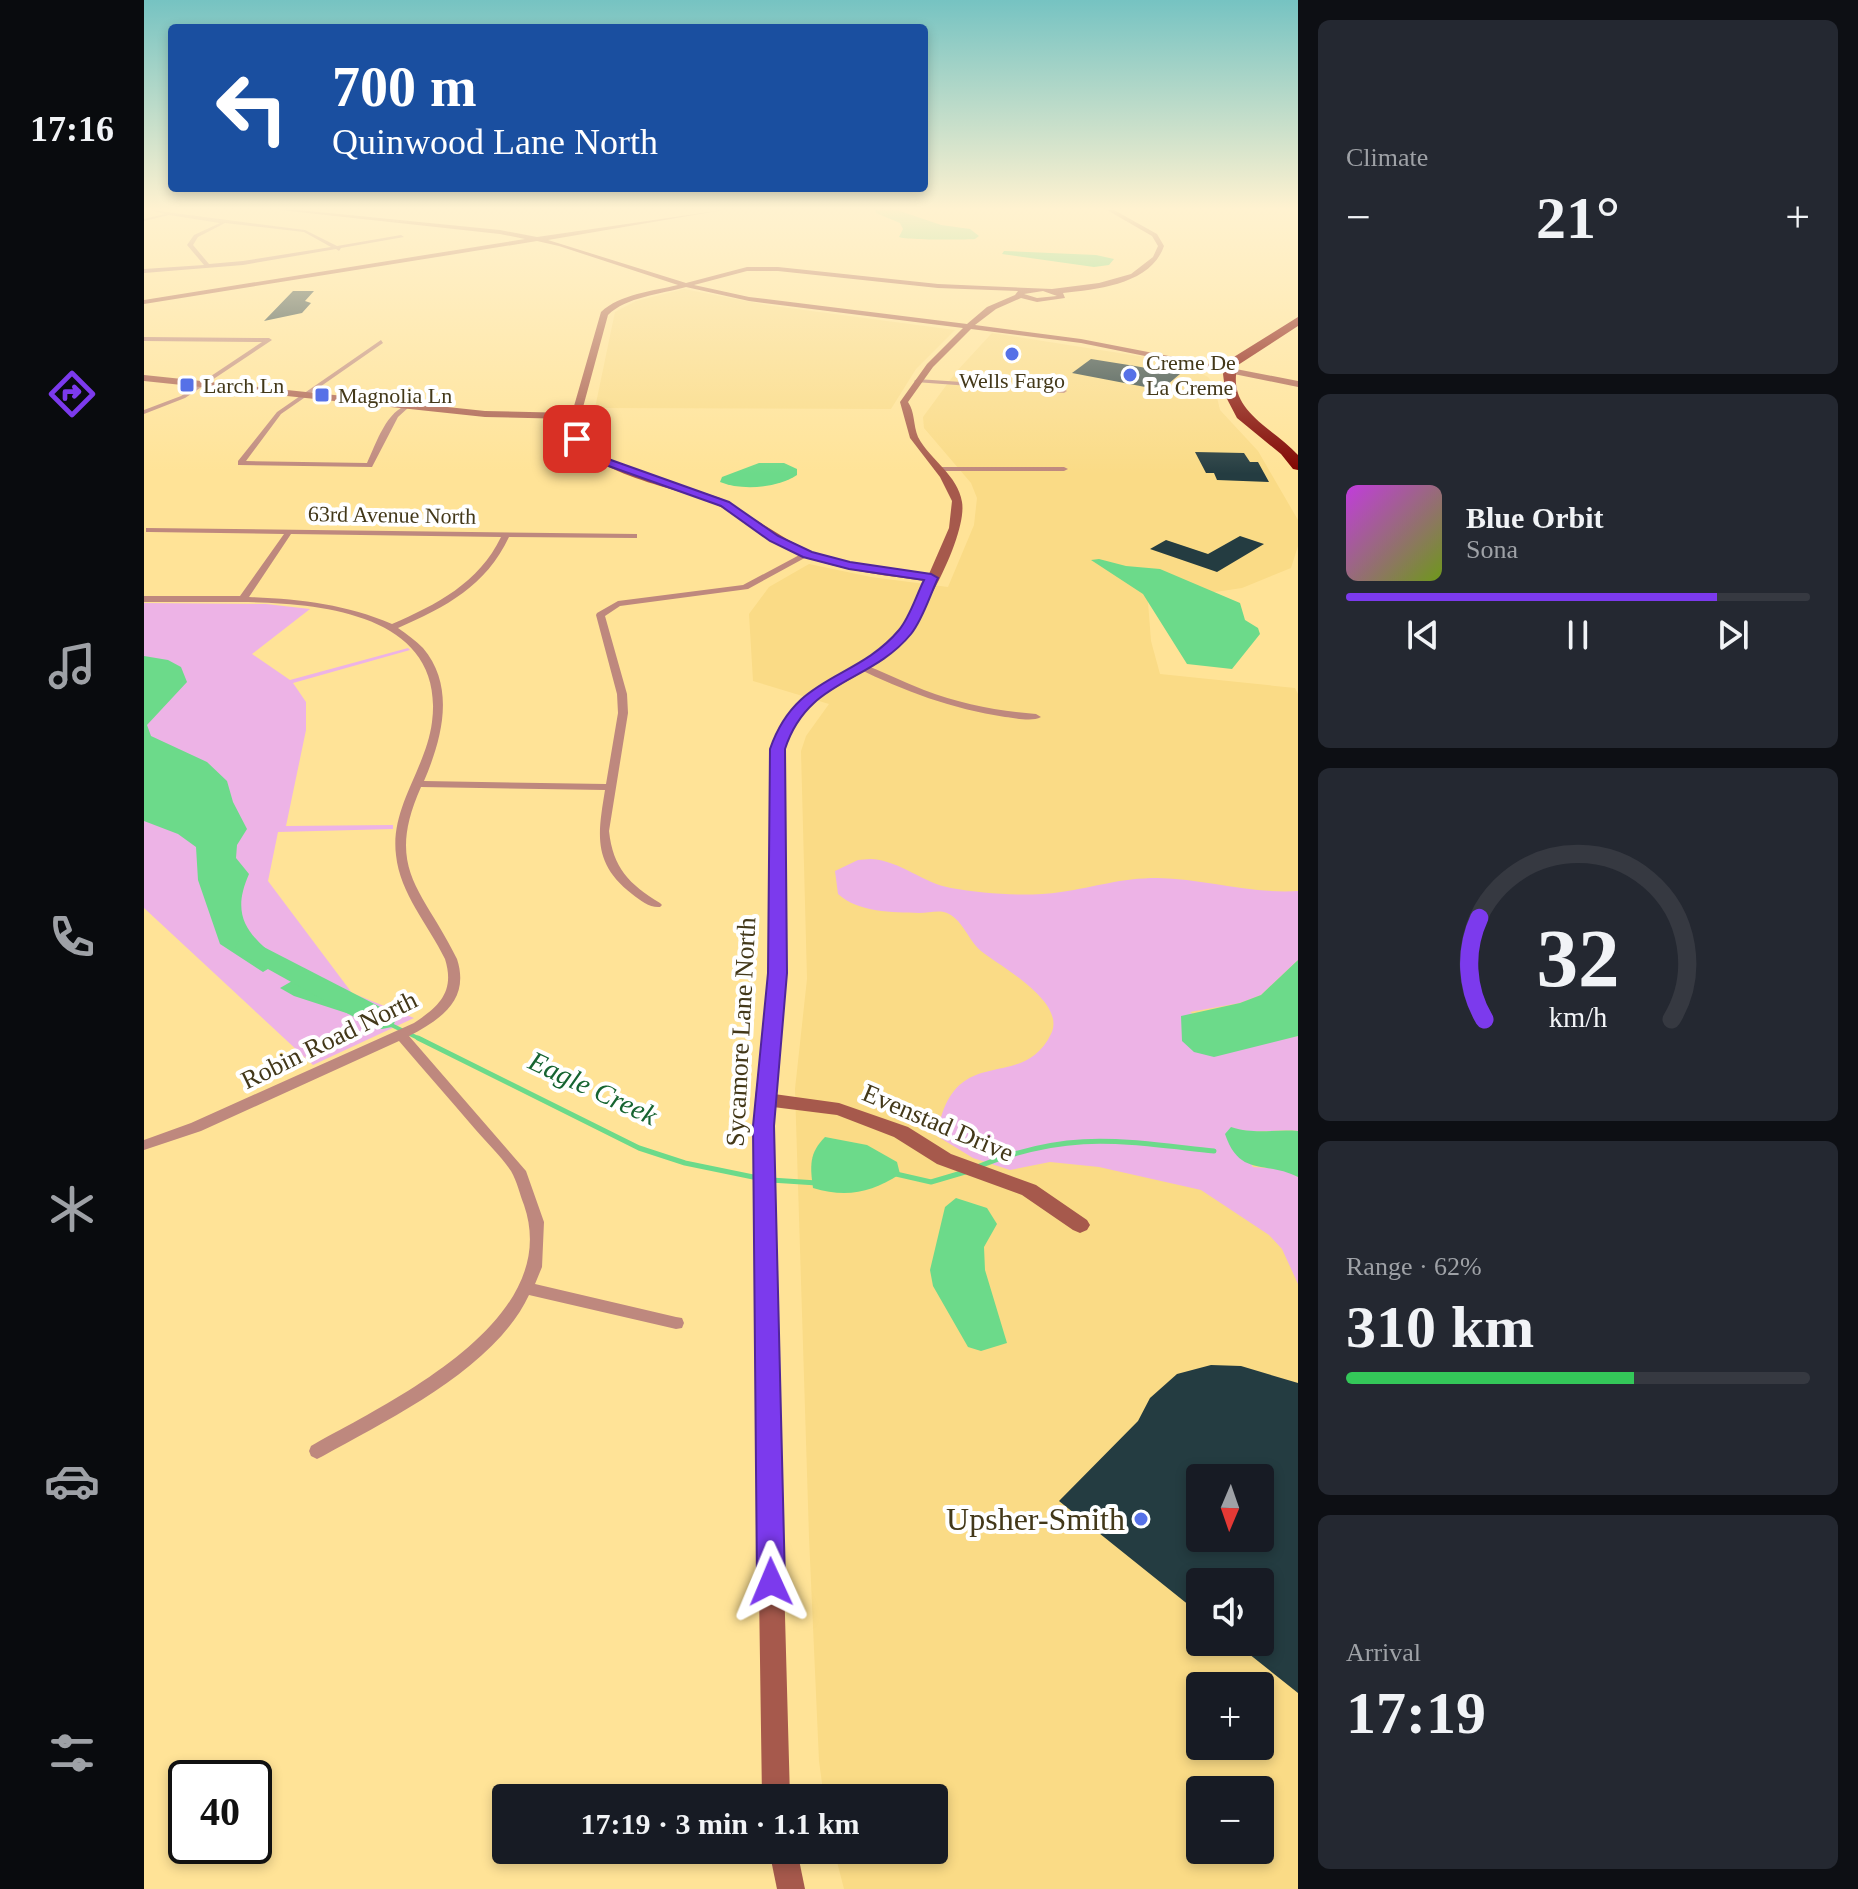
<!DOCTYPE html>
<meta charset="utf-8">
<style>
body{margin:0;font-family:"Times New Roman",serif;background:#242831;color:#f1f3f6;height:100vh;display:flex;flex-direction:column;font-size:30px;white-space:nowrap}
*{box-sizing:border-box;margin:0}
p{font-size:26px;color:#9ea1a6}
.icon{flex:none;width:44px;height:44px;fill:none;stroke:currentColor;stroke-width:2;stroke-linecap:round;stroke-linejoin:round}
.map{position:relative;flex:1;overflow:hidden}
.details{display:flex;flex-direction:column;gap:20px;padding:20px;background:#0d0f14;width:560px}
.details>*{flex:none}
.banner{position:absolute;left:24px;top:24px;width:760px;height:168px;border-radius:8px;box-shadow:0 4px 12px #0003;background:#1a4fa0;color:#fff;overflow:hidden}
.needle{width:52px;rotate:182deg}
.fabs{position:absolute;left:1042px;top:1464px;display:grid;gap:16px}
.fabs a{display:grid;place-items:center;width:88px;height:88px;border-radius:8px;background:#171b24;box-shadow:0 4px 12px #0003;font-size:40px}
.speed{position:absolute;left:24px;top:1760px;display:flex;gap:16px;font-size:40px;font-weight:700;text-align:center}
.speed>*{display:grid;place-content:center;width:104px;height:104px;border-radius:50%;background:#171b24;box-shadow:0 4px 12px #0003;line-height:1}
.speed .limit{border:4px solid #111;border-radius:12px;background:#fff;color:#111}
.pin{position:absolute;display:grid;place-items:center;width:68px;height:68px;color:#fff;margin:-34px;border-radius:16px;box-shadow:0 4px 12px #0006}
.me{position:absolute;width:88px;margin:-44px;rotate:359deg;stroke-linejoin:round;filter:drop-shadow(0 0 6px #0008)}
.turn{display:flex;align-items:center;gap:28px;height:168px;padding:0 32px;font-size:36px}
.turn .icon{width:104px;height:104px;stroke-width:2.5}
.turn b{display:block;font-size:56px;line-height:68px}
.big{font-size:60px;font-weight:600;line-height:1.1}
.details .card{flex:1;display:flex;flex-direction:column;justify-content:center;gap:12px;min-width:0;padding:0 28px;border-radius:12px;background:#242831}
.details .dial{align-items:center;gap:0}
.dial svg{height:208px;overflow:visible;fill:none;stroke:#363941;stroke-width:7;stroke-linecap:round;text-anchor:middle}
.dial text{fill:#f1f3f6;stroke:none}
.song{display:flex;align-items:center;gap:24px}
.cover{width:96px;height:96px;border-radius:12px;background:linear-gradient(135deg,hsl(290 70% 55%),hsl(80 70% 35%))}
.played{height:8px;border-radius:4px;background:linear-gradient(90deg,#7c3aed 80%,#363941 80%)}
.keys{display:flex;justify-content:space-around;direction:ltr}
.heat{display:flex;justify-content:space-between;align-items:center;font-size:44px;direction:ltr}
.charge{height:12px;border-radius:6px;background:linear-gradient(90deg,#34c759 62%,#363941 0)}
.trip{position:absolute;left:348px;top:1784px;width:456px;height:80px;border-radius:8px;background:#171b24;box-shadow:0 4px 12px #0003;font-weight:600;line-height:80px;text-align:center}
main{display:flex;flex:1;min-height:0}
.dock{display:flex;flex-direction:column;width:144px;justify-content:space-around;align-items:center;background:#090b0e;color:#9ea1a6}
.dock .icon{width:56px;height:56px}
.dock .current{color:#7c3aed}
.dock b{font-size:36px;color:#f1f3f6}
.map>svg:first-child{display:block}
.built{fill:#fadb86;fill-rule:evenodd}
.green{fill:#edb3e6}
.water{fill:#6cda8a}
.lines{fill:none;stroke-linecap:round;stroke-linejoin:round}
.stream-far1{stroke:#6cda8a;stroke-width:4}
.stream{stroke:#6cda8a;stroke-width:5}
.river{fill:#6cda8a;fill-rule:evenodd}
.building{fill:#243c41;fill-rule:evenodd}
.street{fill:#be887e;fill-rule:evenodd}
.secondary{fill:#a6594c;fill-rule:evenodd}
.highway{fill:#7f0400;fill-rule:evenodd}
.route{fill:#7c3aed;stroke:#51269a;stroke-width:2}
.poi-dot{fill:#5671e7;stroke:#fff;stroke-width:3}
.labels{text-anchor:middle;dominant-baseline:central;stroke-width:8;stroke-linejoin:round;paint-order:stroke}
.far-poi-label{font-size:22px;fill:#433819;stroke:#fff;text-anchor:start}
.far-street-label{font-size:22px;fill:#433819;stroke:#fff}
.street-label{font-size:26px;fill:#433819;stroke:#fff}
.water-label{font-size:28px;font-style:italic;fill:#166431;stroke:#fff}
.near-poi-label{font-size:32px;fill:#433819;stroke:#fff;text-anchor:end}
</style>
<main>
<nav class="dock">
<b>17:16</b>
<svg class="icon current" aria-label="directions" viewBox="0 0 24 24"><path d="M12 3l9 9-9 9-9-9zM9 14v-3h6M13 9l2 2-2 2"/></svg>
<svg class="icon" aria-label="music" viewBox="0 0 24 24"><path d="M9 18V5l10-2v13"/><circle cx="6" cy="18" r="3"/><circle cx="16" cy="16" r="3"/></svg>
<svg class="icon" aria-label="phone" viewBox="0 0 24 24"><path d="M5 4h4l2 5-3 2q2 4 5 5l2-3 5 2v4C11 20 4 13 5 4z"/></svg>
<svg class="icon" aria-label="climate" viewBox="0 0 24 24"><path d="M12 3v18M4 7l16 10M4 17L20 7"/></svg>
<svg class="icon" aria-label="car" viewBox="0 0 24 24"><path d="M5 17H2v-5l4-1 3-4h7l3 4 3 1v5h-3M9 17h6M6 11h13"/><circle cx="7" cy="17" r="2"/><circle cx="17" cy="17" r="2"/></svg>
<svg class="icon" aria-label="filters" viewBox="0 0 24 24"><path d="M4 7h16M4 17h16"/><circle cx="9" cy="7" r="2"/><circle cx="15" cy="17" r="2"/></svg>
</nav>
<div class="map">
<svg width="1154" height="1889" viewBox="0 0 1154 1889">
<rect width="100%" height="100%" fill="#ffe397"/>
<!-- built -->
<g class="built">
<path d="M540,289L622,305L811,330L772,369L747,409L451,408L471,312L492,301Z"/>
<path d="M848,333L1007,358L1045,367L1064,377L1070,385L1076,410L1114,451L1154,520V546L1147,568L1098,588L1004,602L1007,641L1016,674L1151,688L1154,694V1889H700L690,1850H790V1798H680L675,1761L665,1537L651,1089L663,979L657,751L662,736L685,704L609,681L605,614L625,587L665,564L727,577L804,587L830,525L833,498L827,483L780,428L779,417L812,372ZM1056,1478H1116V1538H1056ZM1056,1582H1116V1642H1056ZM1056,1686H1116V1746H1056ZM1056,1790H1116V1850H1056Z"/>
</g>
<!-- green -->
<g class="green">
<path d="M0,603L122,604L166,609L108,654L146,680L264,648L266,650L149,683L162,702V730L142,826L249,825V829L134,832L124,881L208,993L270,1018L169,1065L0,908Z"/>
<path d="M727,859C757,861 779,883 807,888C841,894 883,897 917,892C953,887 975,878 1014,878C1061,879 1106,894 1154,891V960L1117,995L1096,1003L1046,1012L1098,1048L1154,1036V1131C1128,1129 1113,1135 1087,1128L1109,1167L1139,1169L1154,1177V1284L1138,1249L1125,1235L1057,1190L955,1167L906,1162L866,1170L829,1158L793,1136C809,1038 877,1095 907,1034C923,1002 857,967 837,951C825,941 819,921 805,914C796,909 786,913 775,913C748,912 715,913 694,894L691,871L714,860Z"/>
</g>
<!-- water -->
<g class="water">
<path d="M731,210H753L797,225L826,229L835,236L831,239C820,240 761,240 755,237L759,229L756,223L732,213Z"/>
<path d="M860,251L952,255L970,259L965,265L950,267L858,254Z"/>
<path d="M615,463H640L653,469V475C633,488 598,491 576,482L578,477Z"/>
<path d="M955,559L982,566L1016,569L1096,603L1101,620L1114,628L1116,634L1088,669L1043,664L999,594L947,560Z"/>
<path d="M0,656L24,660L37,667L43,682L3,725L7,736L63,762L83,781L89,802L103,829L93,845L92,858L105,874C86,917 104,935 137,961L119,972L76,944L54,880L52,847L34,834L0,821Z"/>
<path d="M1154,960V1036L1070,1057L1050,1052L1038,1041L1037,1016L1096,1003L1117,995Z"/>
<path d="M162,973C192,986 212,1003 241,1016L238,1020L230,1022L150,996L136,988Z"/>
<path d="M1087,1127C1113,1135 1128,1129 1154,1131V1177C1121,1160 1096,1178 1081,1134Z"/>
<path d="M681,1137L723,1145L753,1162L756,1174C727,1193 702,1198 669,1188C666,1166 665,1153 681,1137Z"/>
<path d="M812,1198L843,1208L853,1224L840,1247L841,1270L863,1343L837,1351L824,1347L789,1286L786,1270L801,1207Z"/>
</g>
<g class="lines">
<!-- stream-far1 -->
<path class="stream-far1" d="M233,1018L278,1040"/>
<!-- stream -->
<g class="stream">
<path d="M274,1038L495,1148L541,1163L614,1178"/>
<path d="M833,1167C925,1130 975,1141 1070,1151"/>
<path d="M752,1174L787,1182L821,1172"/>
<path d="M627,1180L673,1183"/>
</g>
<!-- river -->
<path class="river" d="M104,939L248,1013L252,1020L248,1027L238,1029L228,1027L95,953L91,947L95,941Z"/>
</g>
<!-- building -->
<g class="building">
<path d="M149,291H170L161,301L167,303L158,313L120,321Z"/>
<path d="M947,359L991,366L1036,374L1017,390L928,373Z"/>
<path d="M1051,452L1100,453L1106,462H1114L1125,482L1073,480L1070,473H1062Z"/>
<path d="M1096,536L1120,544L1073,572L1006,549L1022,540L1064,554Z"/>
<path d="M1067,1365L1097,1366L1154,1383V1693L1090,1642H1116V1582H1056V1614L915,1501L994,1421L1006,1398L1033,1374ZM1056,1478H1116V1538H1056Z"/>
</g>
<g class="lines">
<!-- street -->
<g class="street">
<path d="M7,210L161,230L193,246L257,235L260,237L197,248L195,251L192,249L99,265L0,273V269L60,265L43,245L50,235L76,223L25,215L0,221V219L21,214ZM81,223L160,232L187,247L99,261L65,264L49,245L54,237Z"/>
<path d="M0,337L125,338L128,340L41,398L0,414V410L37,396L118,342L0,341Z"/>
<path d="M237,340L239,343L137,414L102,461L223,463C232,444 243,409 265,405V407L254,417L228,467L94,465V461L133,412Z"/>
<path d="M773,379L920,389L923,391L920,393L771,382L770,381Z"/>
<path d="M791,467H920L924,469L920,471H794L790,469Z"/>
<path d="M2,528L493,534V538H490L365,537C342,586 302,607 254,628C263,634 272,641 279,648C312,687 298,739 280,781L462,784L474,713L473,694L452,615L453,613L474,601L599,585L661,552L668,554L604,589L476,606L461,616L483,694L484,713L465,831C469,868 485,884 516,903L518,905L516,907C506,908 497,901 488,894C448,863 454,834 461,790L277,787C240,870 279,889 313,959C326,999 298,1019 265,1036L382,1171L400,1222L398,1267L391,1284L532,1317L538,1318L540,1323L538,1328L532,1329L385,1295C351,1368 247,1418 179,1456L173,1459L167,1456L165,1451L167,1446C247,1401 420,1321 380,1205C376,1195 373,1181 367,1171C357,1156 343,1143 331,1129C306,1100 280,1070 255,1041L57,1131L0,1150V1140L47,1123L270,1023C296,1006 311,991 301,959C284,924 256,894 252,855C246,807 282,769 288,722C302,613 175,603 97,602C65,602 32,602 0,602V596H96L140,534L5,532H2ZM147,534L357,537C335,583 292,605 248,624C202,604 155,599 105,597Z"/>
<path d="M716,663C738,671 759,682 780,690C817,704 854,711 892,714L897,717C888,722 872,718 861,717C808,709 760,691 713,668V664Z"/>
</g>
<!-- secondary -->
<g class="secondary">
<path d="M136,210H155L356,230L393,237L579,210L404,240L542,283L603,267H634L794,284L908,289L955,283L987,274L1009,257L1014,246L1008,236L963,210H970L1013,234L1020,246C1007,284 955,289 919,293L921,298L893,302L877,298L852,309L831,325L937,339L1154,381V387L937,343L827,329L789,367L764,402C771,412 769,425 774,437C786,460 814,475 818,502C824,537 770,636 741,657C696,691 663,690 641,749L642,973L630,1094L695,1103L764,1127L807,1154L892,1185L943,1220L946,1225L943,1230L936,1233L929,1230L878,1195L793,1164L750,1137L693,1115L629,1107V1179L646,1798H618L609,1179L611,1099L626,973L627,749C657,673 702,688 748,640C763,624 773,600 782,581C746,576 708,572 673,561C635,548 607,521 571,504C536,487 419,471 426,419L341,417L0,381V375L341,411L428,413L457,312C476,294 509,291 534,285L415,246L393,241L0,304V300L381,239L356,234ZM603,271H634L794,288L874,291L871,295L843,307L823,324L605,297L550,285ZM542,287L605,301L819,328L783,364L756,402L766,438L796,477L808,501L805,528L785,574L711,564L671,553L646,541L576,498L479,466L446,447L437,435L435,422L464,315C482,297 517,294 542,287ZM899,291L913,296L893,298L880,294Z"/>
<path d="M625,1850H653L661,1889H633Z"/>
</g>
<!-- highway -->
<path class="highway" d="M1154,317V326L1094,365C1081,411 1129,427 1154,455V470L1149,469L1137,454L1093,418L1082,397L1079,374L1085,360Z"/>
</g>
<!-- sky -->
<linearGradient id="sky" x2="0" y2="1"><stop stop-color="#76c3c2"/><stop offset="0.44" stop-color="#fff2d0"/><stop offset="1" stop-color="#fff2d0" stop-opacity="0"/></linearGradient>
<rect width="1154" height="474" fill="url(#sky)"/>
<!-- route -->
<path class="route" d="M429,437H437L467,460L585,502L634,536L668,552L706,562L787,574L794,578C786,595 779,619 767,634C726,684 664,678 641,749L643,973L630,1126L641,1582L637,1591L627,1595L617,1591L613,1582L609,1126L624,973L626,749C652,673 711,682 755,630C766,617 772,596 780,580L705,569L659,557L626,541L577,506L459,464L429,441Z"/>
<!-- markers -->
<g class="poi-dot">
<circle cx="868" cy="354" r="8"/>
<circle cx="986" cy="375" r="8"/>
<rect x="35" y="377" width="16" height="16" rx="4"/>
<rect x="170" y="387" width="16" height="16" rx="4"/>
<circle cx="997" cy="1519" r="8"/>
</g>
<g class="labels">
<!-- far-poi labels -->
<g class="far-poi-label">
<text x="1002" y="362">Creme De<tspan x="1002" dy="25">La Creme</tspan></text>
<text x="868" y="380" text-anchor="middle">Wells Fargo</text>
<text x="59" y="385">Larch Ln</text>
<text x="194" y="395">Magnolia Ln</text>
</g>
<!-- far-street labels -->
<g class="far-street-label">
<text transform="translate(248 515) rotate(1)">63rd Avenue North</text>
</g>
<!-- street labels -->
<g class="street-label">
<text transform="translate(597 1032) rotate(-87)">Sycamore Lane North</text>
<text transform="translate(185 1040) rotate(-26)">Robin Road North</text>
<text transform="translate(794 1123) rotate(23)">Evenstad Drive</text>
</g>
<!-- water labels -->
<g class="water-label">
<text transform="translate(449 1088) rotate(25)">Eagle Creek</text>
</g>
<!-- near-poi labels -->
<g class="near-poi-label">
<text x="981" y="1519">Upsher-Smith</text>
</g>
</g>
</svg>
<div class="fabs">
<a><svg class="needle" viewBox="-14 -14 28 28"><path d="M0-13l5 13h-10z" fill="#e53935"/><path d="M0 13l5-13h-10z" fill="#9ea1a6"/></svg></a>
<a><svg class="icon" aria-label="sound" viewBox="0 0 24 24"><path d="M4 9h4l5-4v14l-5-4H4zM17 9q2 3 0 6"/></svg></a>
<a>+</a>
<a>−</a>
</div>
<div class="speed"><div class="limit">40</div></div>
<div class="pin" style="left:433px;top:439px;background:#d93025"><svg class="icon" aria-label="arrive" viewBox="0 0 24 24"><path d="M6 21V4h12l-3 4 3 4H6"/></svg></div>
<svg class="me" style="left:627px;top:1582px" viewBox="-20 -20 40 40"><path d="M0-17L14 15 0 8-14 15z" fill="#7c3aed" stroke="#fff" stroke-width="4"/></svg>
<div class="trip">17:19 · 3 min · 1.1 km</div>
<div class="banner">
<div class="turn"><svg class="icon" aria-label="left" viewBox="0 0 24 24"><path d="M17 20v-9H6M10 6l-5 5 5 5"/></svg><div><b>700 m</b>Quinwood Lane North</div></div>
</div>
</div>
<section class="details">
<div class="card"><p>Climate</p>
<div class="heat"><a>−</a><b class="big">21°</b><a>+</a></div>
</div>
<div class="card">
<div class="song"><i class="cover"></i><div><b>Blue Orbit</b><p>Sona</p></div></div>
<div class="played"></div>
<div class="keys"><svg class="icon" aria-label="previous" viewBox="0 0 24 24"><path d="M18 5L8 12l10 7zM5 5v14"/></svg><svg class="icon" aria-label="pause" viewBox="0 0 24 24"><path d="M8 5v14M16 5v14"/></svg><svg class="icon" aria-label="next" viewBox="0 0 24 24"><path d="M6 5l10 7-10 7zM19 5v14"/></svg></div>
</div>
<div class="card dial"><svg viewBox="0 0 100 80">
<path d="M14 69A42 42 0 1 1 86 69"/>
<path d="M14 69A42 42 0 0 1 12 30" stroke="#7c3aed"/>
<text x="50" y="56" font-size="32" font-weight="700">32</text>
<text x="50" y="72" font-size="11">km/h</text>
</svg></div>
<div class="card"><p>Range · 62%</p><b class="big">310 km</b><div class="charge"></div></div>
<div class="card"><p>Arrival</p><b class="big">17:19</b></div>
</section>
</main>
